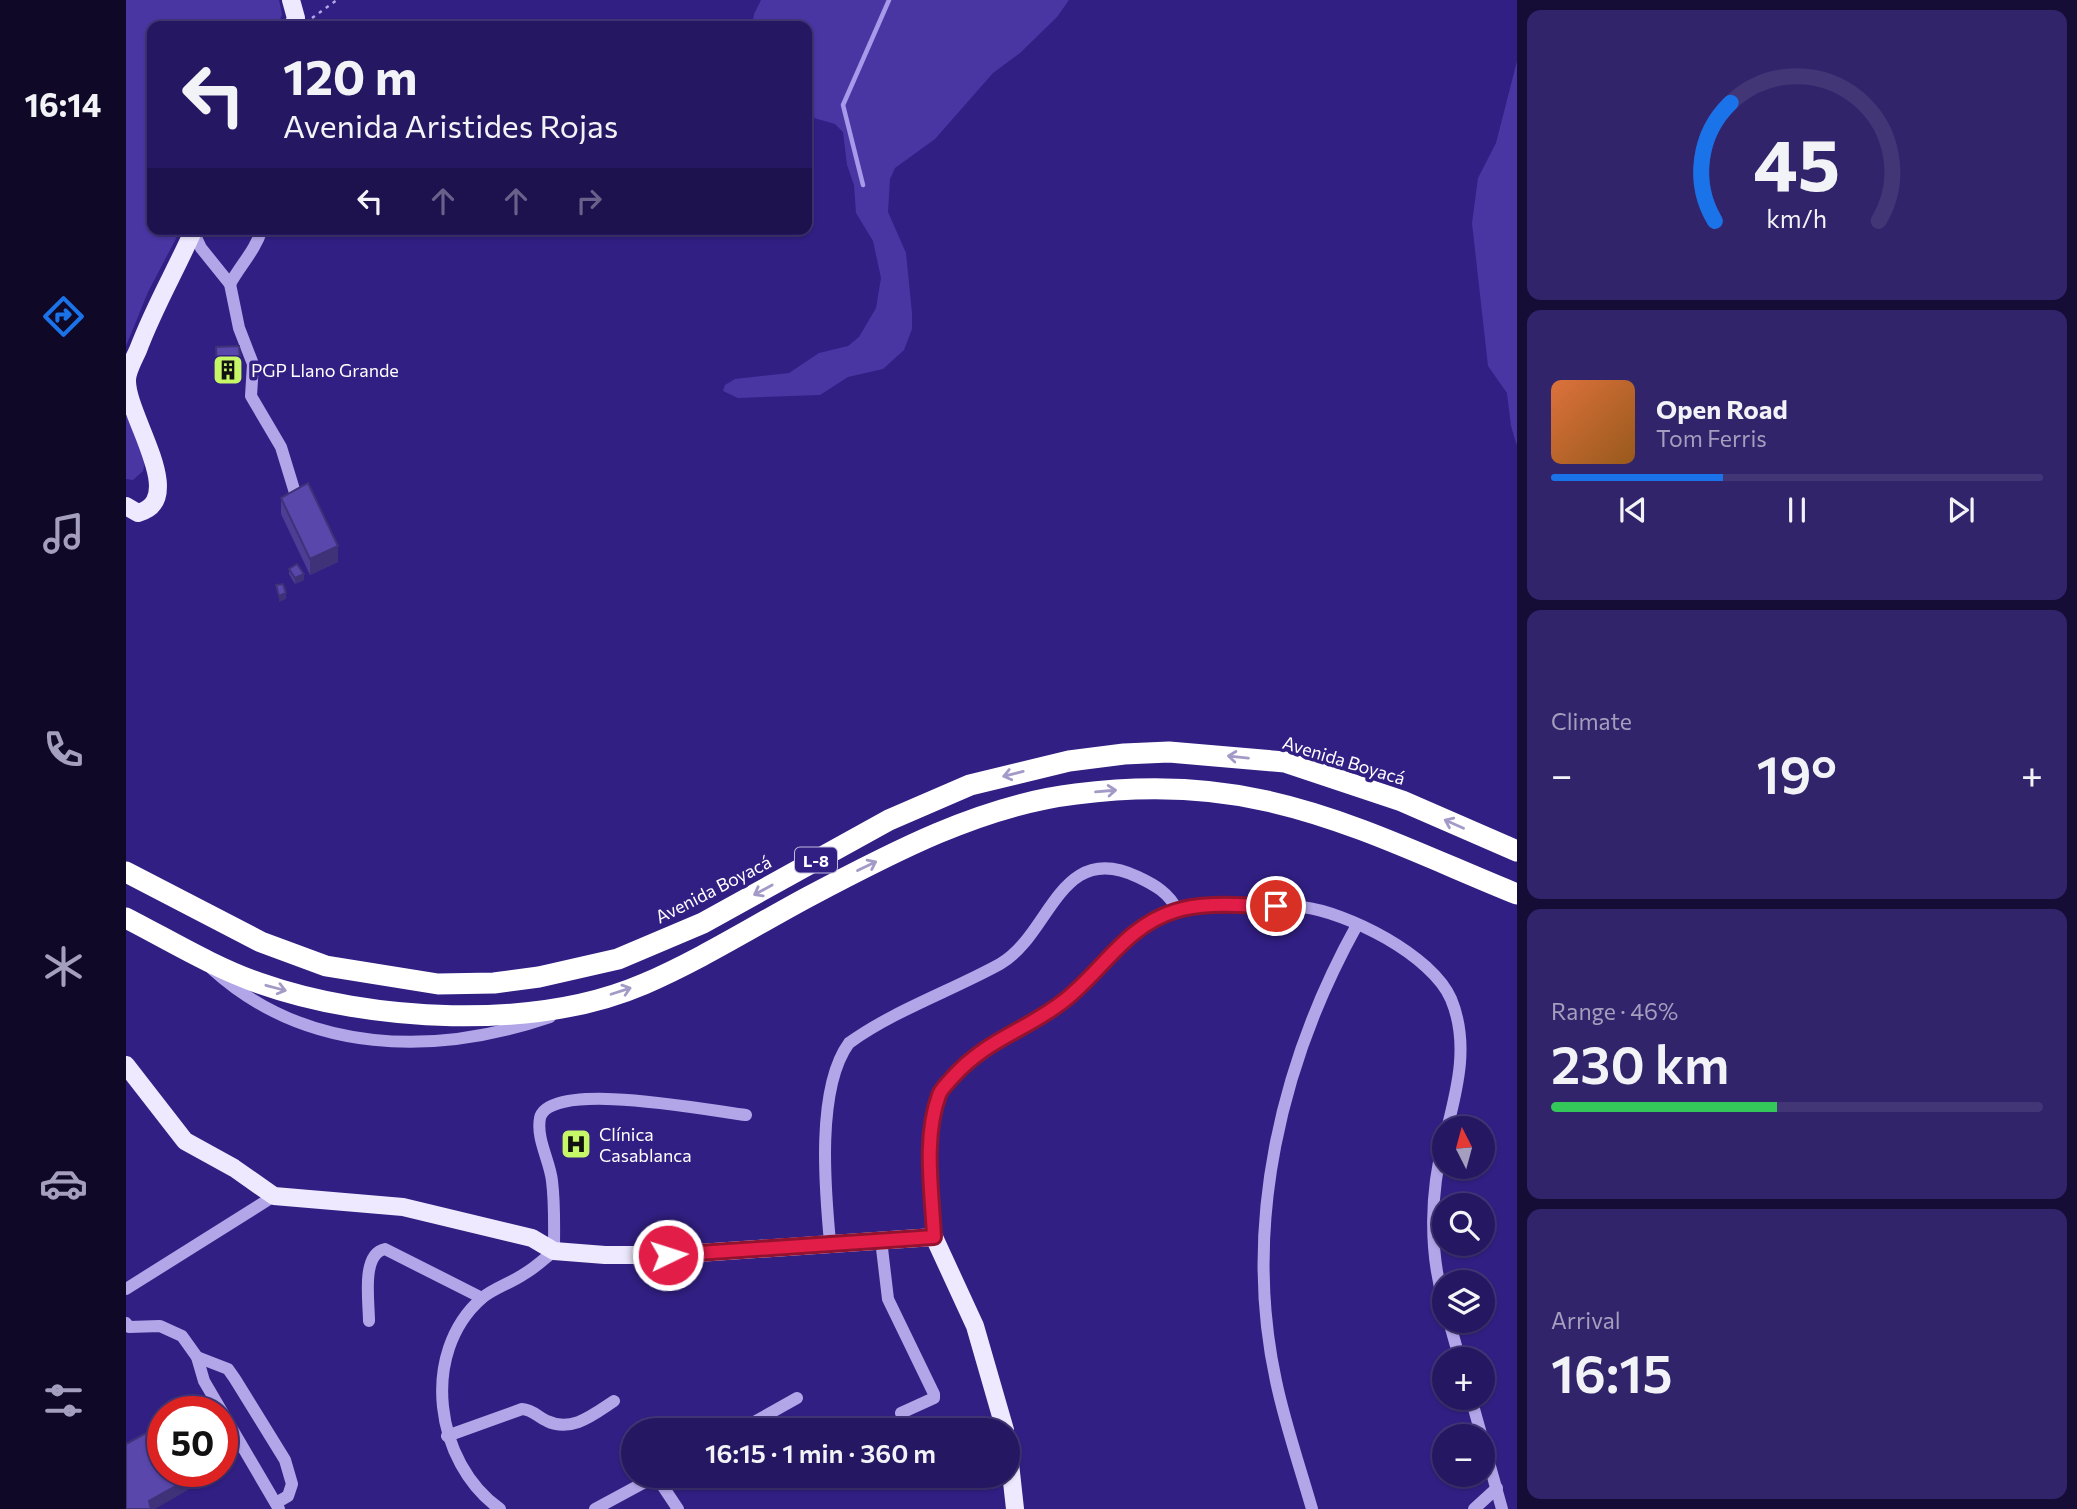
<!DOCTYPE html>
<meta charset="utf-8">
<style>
body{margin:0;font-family:Commissioner,sans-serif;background:#32246b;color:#f1f3f6;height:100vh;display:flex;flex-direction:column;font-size:26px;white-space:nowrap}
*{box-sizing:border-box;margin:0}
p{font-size:23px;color:#a49fbe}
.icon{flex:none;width:38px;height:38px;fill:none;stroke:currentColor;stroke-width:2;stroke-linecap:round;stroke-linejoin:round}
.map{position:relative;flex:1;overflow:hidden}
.panel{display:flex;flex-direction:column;gap:10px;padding:10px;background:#150d36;width:560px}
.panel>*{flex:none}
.top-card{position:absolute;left:21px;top:21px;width:665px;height:214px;border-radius:14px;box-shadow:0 2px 5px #0004,0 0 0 2px #423677;background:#261762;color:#f1f3f6;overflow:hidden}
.needle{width:46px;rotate:354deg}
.fabs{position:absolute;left:1306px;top:1116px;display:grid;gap:14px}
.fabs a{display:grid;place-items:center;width:63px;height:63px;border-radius:50%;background:#261762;box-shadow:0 2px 5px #0004,0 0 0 2px #423677;font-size:35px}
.speed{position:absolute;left:21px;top:1396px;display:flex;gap:14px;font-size:35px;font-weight:700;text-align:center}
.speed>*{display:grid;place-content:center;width:91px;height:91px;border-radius:50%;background:#261762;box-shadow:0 2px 5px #0004,0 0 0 2px #423677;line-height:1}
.speed .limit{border:10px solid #d22;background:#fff;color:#111}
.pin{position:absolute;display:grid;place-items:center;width:60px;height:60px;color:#fff;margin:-30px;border:4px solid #fff;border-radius:50%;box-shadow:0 2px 7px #0007}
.me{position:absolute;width:77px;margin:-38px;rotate:86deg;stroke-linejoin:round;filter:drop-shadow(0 0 5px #0008)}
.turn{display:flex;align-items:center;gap:24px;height:147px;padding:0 21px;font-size:32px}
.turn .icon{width:91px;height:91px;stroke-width:2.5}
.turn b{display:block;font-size:49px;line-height:60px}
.lanes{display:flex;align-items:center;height:66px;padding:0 21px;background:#0003;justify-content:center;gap:35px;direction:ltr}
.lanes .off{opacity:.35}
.big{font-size:52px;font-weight:600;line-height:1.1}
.panel .card{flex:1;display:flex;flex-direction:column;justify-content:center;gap:10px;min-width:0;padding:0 24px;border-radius:14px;background:#32246b}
.panel .dial{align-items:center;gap:0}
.dial svg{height:182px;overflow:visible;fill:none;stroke:#423677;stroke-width:7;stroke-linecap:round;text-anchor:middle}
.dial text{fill:#f1f3f6;stroke:none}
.song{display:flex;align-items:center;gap:21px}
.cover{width:84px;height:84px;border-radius:10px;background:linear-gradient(135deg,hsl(20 70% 55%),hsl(30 70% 35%))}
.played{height:7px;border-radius:4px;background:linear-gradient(90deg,#1a73e8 35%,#423677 35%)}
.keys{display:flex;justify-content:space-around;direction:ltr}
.heat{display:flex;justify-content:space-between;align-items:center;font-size:38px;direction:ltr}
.charge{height:10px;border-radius:5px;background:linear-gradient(90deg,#34c759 46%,#423677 0)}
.trip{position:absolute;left:495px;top:1418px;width:399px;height:70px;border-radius:35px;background:#261762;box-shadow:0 2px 5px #0004,0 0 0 2px #423677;font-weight:600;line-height:70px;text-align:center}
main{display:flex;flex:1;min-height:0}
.menu{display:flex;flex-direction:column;width:126px;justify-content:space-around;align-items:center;background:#0f0927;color:#a49fbe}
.menu .icon{width:49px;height:49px}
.menu .active{color:#1a73e8}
.menu b{font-size:32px;color:#f1f3f6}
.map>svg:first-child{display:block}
.green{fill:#4936a3}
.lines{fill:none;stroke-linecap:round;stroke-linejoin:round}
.stream{stroke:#a79aeb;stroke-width:4.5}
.path{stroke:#b2a6e9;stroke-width:2.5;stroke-dasharray:3.5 5;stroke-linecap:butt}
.minor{stroke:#b2a6e9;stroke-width:12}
.major{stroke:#eee9fe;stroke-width:18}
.highway{stroke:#fff;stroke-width:21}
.wall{fill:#4d3d94}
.shaded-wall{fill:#3f3278}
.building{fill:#5a47ac;stroke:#3f3278;stroke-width:2}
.oneway{stroke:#a39ac7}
.route-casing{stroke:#92132f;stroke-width:18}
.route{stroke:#e11d48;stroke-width:12}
.labels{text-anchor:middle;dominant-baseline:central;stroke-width:7;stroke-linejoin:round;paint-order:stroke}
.shield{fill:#321f83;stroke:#c2bcda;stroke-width:2}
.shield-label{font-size:16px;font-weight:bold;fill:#fff}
.poi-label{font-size:18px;fill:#fff;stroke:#321f83;text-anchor:start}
.street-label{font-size:18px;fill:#fff;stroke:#321f83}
</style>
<main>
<nav class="menu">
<b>16:14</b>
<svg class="icon active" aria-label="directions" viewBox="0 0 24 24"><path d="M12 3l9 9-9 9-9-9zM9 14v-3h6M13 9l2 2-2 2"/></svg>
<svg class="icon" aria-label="music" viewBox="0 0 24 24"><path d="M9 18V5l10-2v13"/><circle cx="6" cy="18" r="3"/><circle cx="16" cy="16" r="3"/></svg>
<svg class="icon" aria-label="phone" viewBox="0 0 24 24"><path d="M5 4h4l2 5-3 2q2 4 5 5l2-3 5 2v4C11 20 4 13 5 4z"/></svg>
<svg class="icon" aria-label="climate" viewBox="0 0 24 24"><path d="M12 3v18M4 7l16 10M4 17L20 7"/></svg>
<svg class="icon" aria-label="car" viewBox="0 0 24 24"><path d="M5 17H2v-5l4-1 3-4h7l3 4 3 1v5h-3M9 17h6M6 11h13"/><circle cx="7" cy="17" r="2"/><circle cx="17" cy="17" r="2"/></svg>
<svg class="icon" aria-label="filters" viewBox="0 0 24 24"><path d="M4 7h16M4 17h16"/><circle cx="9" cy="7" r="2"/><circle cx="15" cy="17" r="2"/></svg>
</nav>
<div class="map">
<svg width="1391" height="1509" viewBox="0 0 1391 1509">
<rect width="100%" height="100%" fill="#321f83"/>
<!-- green -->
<g class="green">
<path d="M0,0H153L156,14L152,26H26V229H55L22,292L0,346Z"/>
<path d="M635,0H943L931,17L894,53L867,73L809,139L769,168L764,179L762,212L780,253L786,313V329L778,350L757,369L722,377L694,395L612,398L597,391L599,385L609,379L663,373L693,353L722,346L733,337L750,308L755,278L747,241L730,213L728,185L721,165L717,132L709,124L681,116V26H626L628,14Z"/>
<path d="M1391,61V446L1385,426L1381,393L1362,366L1346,223L1352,178L1370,143Z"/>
<path d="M0,414L19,462L17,471L7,480L0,479Z"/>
</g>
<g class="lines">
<!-- stream -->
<path class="stream" d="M737,185L717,105L763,0"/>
<!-- path -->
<path class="path" d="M186,18L211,0"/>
<!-- minor -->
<g class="minor">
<path d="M67,231L75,248L104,284L113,328L127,364L125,396L155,447L170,496"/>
<path d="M104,284C115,264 129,251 136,229"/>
<path d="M86,969C181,1055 309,1056 424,1017"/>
<path d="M1318,1140C1304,1192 1303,1251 1318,1303"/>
<path d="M808,1237C806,1191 798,1140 813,1095C826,1060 898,1025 929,1006C974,979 996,928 1049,911C1067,905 1088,906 1107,906C1129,906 1153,905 1176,907C1221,912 1306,955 1325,999C1343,1042 1332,1086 1321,1129"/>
<path d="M755,1240L762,1299L808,1394V1398L775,1413"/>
<path d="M704,1242C699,1189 690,1088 723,1043C769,1010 825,991 874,964C925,935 933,839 1012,877C1029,885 1043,893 1051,910"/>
<path d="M0,1289L148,1196"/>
<path d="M243,1321C243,1301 235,1254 259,1249L356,1298"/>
<path d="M1323,1321L1334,1360"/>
<path d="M0,1323L3,1327L34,1326L56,1336L71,1357L78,1381L153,1509"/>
<path d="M71,1357L102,1369L109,1379L159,1460L166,1484L162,1496L150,1503"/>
<path d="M1345,1398L1376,1509"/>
<path d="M614,1430L671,1398"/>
<path d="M321,1436L396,1409C408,1410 411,1417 421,1421C446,1433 468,1414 488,1401"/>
<path d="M530,1476L552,1509"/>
<path d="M374,1509C309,1463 293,1353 356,1298C368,1288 385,1283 398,1274C409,1268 418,1259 428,1251C428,1228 429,1205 426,1181C424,1161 410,1139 414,1118C423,1079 586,1111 620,1115"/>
<path d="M469,1509L532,1475"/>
<path d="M1186,1509C1174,1467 1159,1424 1150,1381C1116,1225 1155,1062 1231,925"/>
<path d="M1348,1509L1371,1488"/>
</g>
<!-- major -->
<g class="major">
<path d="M165,0L170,18L167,26"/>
<path d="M0,506L12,513C63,499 0,416 1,380C1,371 8,359 12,350C28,307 50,270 68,229"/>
<path d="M0,1065L59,1141L108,1168L148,1196L277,1207L406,1238L428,1251L479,1255H543L808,1237L849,1326L879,1430"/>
<path d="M882,1445L889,1509"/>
</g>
<!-- highway -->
<g class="highway">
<path d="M0,872L135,942L200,966L312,984L368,983L413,977L492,959L577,923L763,820L844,785L943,761L998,754L1043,752L1159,762L1276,801L1391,851"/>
<path d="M0,918C43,940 87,967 133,983C243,1022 409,1031 518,984C574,960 628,926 682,897C765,853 856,805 950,794C1012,786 1080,787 1141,801C1227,820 1309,861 1391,894"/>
</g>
</g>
<!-- wall -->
<g class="wall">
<path d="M90,347L115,370V381L91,383Z"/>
<path d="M155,498L212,562L184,575L155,514Z"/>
<path d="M163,569L178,580L169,584L163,574Z"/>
</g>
<!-- shaded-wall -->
<g class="shaded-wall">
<path d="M212,546V562L184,575V559Z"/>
<path d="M178,574V580L169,584V578Z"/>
<path d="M160,593V599L153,602V596Z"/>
<path d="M62,1479V1490L29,1509H23V1501Z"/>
</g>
<!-- building -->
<g class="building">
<path d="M113,346L115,370L91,372L90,347Z"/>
<path d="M182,483L212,546L184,559L155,498Z"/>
<path d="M171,564L178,574L169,578L163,569Z"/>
<path d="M157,584L160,593L153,596L150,585Z"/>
<path d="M31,1427L37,1437V1472H58L62,1479L23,1501L25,1509H0V1444Z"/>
</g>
<!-- one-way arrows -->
<defs><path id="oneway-shaft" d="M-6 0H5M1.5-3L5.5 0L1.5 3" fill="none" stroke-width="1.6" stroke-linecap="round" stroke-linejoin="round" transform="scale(1.75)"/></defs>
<g class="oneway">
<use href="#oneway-shaft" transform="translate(1112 757) rotate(-174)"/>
<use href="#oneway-shaft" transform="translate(887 774) rotate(166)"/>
<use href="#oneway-shaft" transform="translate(980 791) rotate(-5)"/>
<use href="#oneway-shaft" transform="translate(1328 824) rotate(-156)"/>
<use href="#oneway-shaft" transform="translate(741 866) rotate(-26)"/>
<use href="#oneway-shaft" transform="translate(637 890) rotate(151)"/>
<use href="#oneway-shaft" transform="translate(150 988) rotate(15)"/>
<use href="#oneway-shaft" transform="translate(495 991) rotate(-18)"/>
</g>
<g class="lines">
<!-- route casing -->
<g class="route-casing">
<path id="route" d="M542,1255L808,1237C806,1191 797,1139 813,1095C815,1089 822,1083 826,1078C862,1038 900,1031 939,1000C977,970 1000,926 1049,911C1080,901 1118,906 1150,906"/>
</g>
<!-- route -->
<use href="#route" class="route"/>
</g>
<!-- icons -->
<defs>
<g id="building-square" transform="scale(1.575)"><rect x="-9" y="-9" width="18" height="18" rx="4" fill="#c6f766" stroke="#321f83"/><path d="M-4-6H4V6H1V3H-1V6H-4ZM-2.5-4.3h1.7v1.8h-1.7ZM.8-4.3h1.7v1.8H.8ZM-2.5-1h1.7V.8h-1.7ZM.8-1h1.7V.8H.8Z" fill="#111"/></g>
<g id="hospital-square" transform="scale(1.575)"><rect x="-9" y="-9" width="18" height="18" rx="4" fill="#c6f766" stroke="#321f83"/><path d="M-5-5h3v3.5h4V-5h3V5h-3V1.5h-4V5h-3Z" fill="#111"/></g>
</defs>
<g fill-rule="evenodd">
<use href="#building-square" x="102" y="370"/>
<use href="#hospital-square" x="450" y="1144"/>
</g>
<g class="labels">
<!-- shield labels -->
<rect class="shield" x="669" y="847.5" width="42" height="25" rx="5"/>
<g class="shield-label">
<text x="690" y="860">L-8</text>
</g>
<!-- poi labels -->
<g class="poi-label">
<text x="125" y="370">PGP Llano Grande</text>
<text x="473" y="1134">Clínica<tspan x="473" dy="21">Casablanca</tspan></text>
</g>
<!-- street labels -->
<g class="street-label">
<text transform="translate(1218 760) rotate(17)">Avenida Boyacá</text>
<text transform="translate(587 889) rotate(-27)">Avenida Boyacá</text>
</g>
</g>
</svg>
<div class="fabs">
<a><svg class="needle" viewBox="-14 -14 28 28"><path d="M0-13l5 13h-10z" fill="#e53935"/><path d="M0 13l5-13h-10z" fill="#a49fbe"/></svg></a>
<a><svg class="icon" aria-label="search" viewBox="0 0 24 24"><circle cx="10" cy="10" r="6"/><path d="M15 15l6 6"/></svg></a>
<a><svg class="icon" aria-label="layers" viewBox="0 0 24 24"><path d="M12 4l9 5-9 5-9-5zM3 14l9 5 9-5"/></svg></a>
<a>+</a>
<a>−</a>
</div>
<div class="speed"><div class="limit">50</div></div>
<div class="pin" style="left:1150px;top:906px;background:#d93025"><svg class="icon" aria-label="arrive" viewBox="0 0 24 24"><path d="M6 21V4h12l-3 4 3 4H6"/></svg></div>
<svg class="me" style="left:542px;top:1255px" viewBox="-20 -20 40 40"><circle r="17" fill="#e11d48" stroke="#fff" stroke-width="3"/><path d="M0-11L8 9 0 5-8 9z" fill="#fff"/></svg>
<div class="trip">16:15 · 1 min · 360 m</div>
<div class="top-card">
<div class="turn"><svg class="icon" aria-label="left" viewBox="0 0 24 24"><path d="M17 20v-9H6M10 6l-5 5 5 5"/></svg><div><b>120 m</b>Avenida Aristides Rojas</div></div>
<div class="lanes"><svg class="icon" aria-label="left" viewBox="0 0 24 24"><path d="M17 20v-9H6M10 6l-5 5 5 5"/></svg><svg class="icon off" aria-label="ahead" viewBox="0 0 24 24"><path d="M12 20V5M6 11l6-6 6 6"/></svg><svg class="icon off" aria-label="ahead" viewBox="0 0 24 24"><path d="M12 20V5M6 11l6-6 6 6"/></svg><svg class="icon off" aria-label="right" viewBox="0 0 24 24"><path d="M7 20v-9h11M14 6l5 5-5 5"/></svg></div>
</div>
</div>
<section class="panel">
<div class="card dial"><svg viewBox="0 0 100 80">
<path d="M14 69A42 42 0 1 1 86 69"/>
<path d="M14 69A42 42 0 0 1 21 17" stroke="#1a73e8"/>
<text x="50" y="56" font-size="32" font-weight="700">45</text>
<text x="50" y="72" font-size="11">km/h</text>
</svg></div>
<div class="card">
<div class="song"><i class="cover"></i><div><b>Open Road</b><p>Tom Ferris</p></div></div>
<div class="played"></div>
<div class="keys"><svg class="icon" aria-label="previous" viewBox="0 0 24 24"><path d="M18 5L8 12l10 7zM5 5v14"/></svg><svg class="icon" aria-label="pause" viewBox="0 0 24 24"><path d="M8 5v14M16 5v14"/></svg><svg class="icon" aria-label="next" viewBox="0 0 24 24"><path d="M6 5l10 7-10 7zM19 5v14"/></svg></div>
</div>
<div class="card"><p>Climate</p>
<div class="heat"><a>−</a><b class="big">19°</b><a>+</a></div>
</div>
<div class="card"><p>Range · 46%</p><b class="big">230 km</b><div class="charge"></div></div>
<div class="card"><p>Arrival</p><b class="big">16:15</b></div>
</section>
</main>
